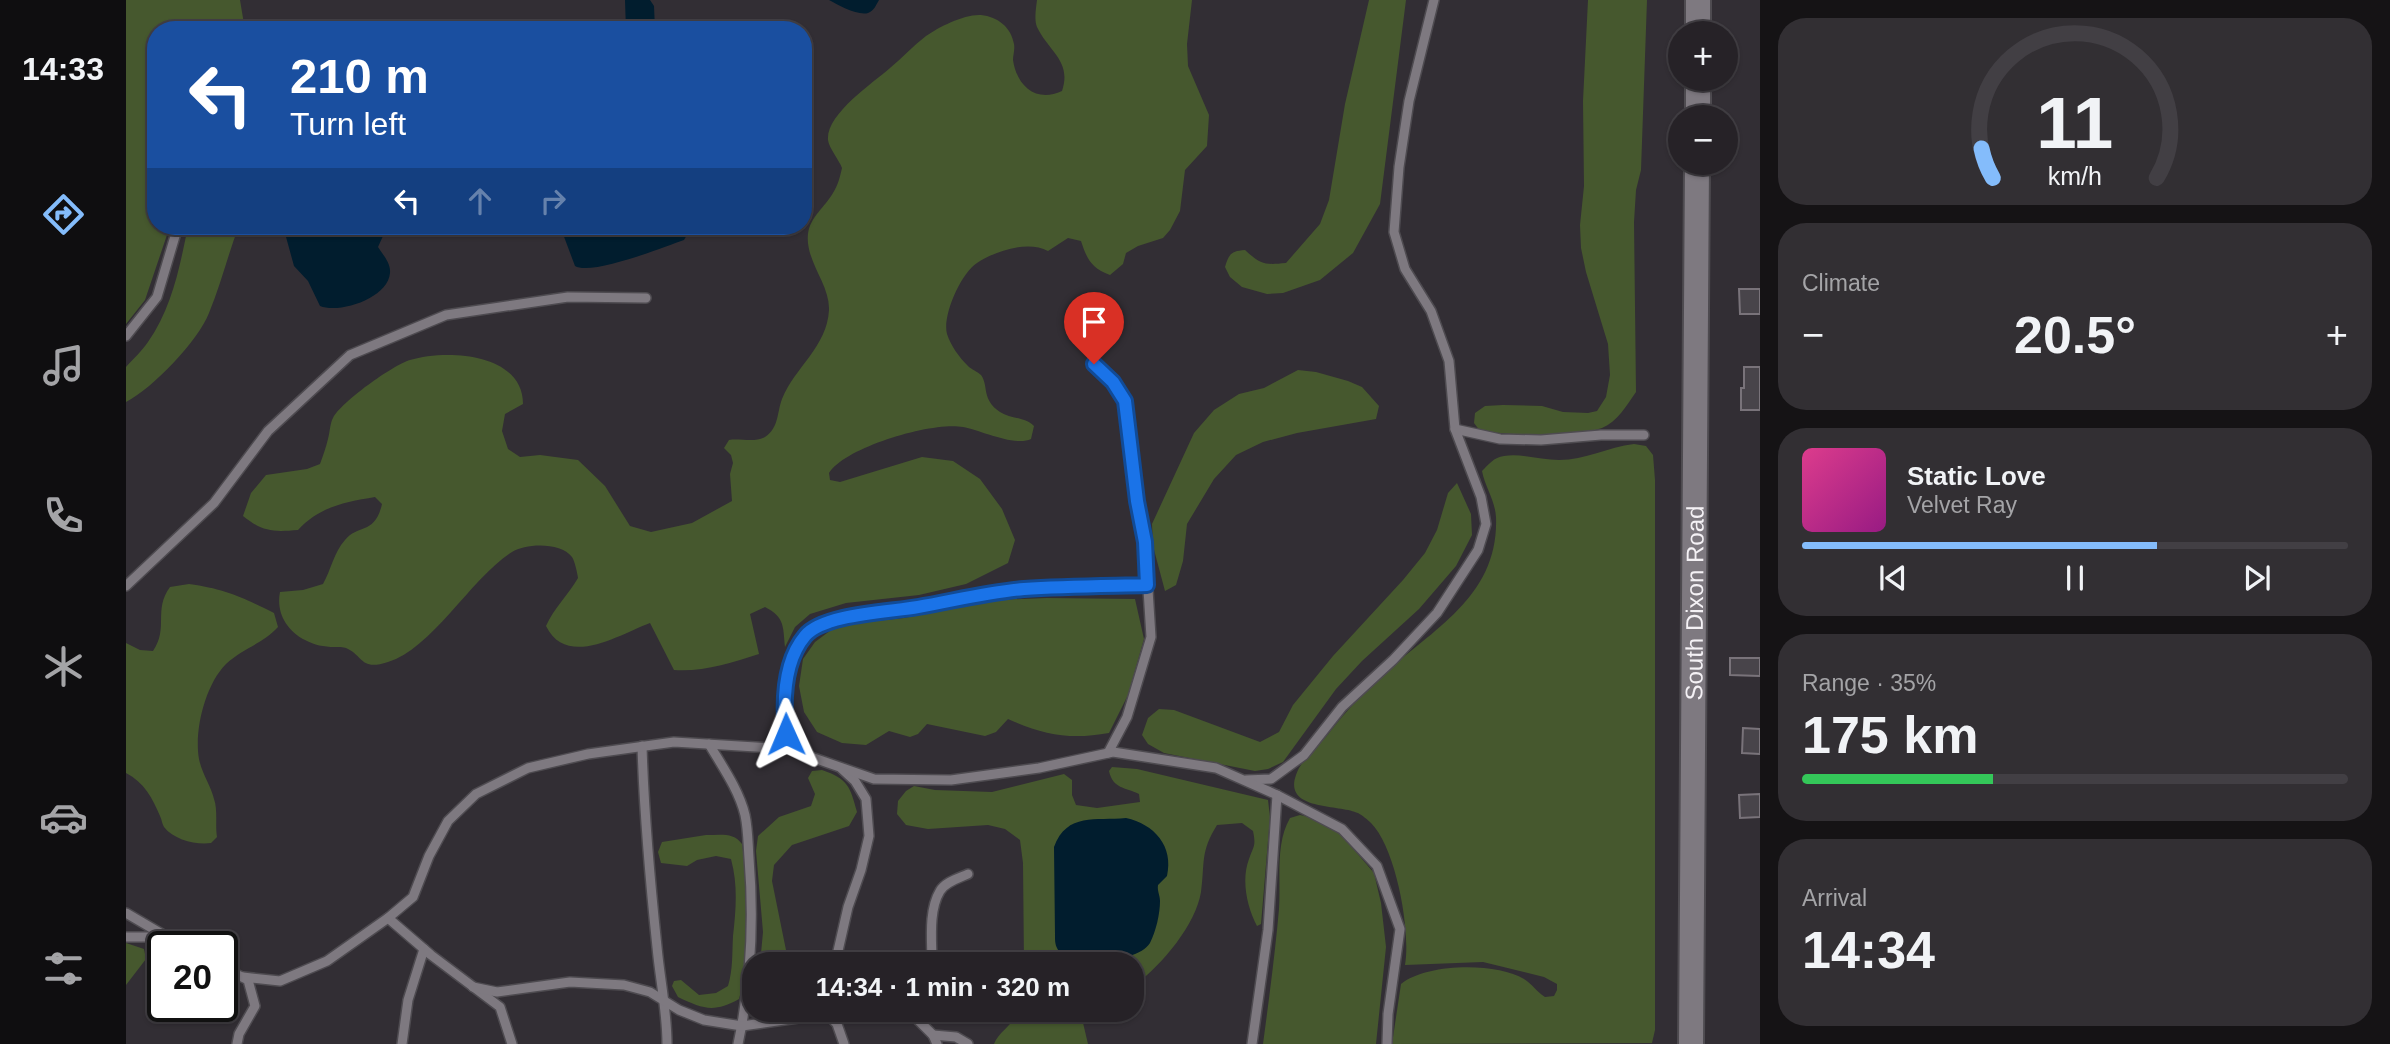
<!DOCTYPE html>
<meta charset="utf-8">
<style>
body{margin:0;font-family:Helvetica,sans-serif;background:#322f33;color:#f1f3f6;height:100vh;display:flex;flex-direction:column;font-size:26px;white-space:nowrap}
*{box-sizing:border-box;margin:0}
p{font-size:23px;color:#a4a4a7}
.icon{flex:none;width:38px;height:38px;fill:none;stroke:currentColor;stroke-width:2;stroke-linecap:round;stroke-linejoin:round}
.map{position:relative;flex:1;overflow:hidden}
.sheet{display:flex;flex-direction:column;gap:18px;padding:18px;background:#151315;width:630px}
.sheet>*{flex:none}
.guide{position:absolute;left:21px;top:21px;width:665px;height:214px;border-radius:28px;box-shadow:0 2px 5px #0004,0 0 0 2px #423f44;background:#1a4fa0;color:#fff;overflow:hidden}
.fabs{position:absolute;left:1542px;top:21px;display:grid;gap:14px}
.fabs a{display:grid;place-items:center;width:70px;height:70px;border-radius:50%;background:#262227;box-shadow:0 2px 5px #0004,0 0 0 2px #423f44;font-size:35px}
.speed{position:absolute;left:21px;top:931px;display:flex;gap:14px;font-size:35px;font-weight:700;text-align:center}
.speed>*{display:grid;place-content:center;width:91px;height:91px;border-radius:50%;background:#262227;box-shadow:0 2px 5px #0004,0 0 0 2px #423f44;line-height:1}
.speed .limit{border:4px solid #111;border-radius:10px;background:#fff;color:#111}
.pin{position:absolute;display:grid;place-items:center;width:60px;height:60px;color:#fff;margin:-72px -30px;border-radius:50% 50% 50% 0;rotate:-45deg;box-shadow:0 0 7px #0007}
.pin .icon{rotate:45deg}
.me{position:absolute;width:77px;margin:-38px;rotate:359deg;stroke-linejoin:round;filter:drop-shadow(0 0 5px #0008)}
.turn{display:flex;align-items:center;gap:24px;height:147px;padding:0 28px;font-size:32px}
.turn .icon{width:91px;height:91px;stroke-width:2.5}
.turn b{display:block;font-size:49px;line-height:60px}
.lanes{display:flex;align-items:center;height:66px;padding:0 28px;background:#0003;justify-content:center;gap:35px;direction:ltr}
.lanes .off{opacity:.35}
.big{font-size:52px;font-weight:700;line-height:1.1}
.sheet .card{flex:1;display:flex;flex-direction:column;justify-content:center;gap:10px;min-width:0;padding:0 24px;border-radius:28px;background:#322f33}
.sheet .dial{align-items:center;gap:0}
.dial svg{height:182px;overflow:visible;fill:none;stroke:#423f44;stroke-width:7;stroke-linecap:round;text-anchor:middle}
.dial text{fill:#f1f3f6;stroke:none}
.song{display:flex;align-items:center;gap:21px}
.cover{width:84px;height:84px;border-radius:10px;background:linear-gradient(135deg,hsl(330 70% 55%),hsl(310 70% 35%))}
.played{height:7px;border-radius:4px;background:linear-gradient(90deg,#84bcfb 65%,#423f44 65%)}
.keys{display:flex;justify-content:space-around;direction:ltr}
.heat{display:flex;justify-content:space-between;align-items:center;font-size:38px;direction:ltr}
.charge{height:10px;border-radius:5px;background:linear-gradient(90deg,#34c759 35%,#423f44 0)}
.trip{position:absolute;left:616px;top:952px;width:402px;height:70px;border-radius:28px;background:#262227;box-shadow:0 2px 5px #0004,0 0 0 2px #423f44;font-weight:700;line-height:70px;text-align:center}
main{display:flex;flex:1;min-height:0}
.tabs{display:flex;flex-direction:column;width:126px;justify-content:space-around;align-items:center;background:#0f0e10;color:#a4a4a7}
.tabs .icon{width:49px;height:49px}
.tabs .on{color:#84bcfb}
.tabs b{font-size:32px;color:#f1f3f6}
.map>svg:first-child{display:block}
.green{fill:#46582e}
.water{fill:#011d2e}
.building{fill:#48444a;stroke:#79737a;stroke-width:2}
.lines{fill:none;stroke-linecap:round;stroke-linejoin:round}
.lane-casing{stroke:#4e4b50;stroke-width:12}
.secondary-casing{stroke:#4e4b50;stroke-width:28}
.lane{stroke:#7e7980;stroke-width:9}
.secondary{stroke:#7e7980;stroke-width:24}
.route-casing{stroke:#114b97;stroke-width:18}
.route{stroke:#1a73e8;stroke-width:12}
.labels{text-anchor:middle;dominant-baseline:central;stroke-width:7;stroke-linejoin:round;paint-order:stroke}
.street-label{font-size:24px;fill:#f4f1f5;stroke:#28242a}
</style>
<main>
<nav class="tabs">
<b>14:33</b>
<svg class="icon on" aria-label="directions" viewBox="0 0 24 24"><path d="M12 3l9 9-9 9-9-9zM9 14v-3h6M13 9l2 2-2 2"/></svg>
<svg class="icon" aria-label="music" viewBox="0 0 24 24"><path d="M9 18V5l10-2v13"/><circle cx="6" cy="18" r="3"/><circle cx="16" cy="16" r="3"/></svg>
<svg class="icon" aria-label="phone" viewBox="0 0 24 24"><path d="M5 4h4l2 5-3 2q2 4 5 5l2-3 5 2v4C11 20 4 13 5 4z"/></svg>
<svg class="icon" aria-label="climate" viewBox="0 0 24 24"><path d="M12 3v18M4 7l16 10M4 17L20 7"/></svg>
<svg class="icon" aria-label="car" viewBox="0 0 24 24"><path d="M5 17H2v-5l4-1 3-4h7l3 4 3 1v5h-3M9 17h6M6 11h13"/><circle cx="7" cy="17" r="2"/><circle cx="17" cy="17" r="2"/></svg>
<svg class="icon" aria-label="filters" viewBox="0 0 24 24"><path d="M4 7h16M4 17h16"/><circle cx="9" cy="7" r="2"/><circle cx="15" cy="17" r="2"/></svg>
</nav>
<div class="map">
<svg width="1634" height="1044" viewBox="0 0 1634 1044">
<rect width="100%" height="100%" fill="#322e34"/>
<!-- green -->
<g class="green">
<path d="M0,0H114L119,30H30V226H44L19,300L0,324Z"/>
<path d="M911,0H1066L1061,44L1062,66L1083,115L1081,146L1059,170L1054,211L1044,230L1037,238L1012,246L1000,253L997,264L984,275C965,268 961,259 955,241L942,238L922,251C902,240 869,251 851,263C835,273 816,316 821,334C825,346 833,357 842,366C845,369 852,372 855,375C863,386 855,399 874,412C885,419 899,417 908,426L905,439C889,447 854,430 837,427C807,421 719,447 703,473L704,480L714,482L796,457L827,461L854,479L876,509L889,540L882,563L840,584L793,595L720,603L684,614L669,627L659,647C657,627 659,617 639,607L624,614L633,654C605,663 577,672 548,670L524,623C494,634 441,669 420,626C428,608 442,595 452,578C451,572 449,562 446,557C435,542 400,543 386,552C345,578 306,649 262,662C234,671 238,656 220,648C218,647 211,647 209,647C197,647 189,645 179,640C160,630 150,612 154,592L177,590L197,584C205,570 208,552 219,540C232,524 249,535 256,504L249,497C219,502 193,507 172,530C147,532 137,532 117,516L125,493L140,475L181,469L194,464C197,456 200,447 202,439C204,432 204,423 207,418C215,402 267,365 284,360C321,349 397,353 397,404L379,414L376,431L382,449L394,457L414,455L452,460L479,486L504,526L525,532L566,523L606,501L604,474L607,463L605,455L598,448L603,440C614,438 629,443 639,437C653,428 651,412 656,399C669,367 701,347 703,310C704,284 679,261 682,234C684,217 699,207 707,193C712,185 714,177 716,168C713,160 703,148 702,140C700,114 747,83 764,68C776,58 787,46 800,36C813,27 838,14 855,15C872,17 885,27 888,44C889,50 887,55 887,60C891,87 911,103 936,91C946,61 923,52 911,27C908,20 910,8 911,0Z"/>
<path d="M1243,0H1280L1254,204L1227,253L1194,280L1157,293L1141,294L1116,287L1104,277L1099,267C1103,254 1105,251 1119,250C1135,265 1139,265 1160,263L1194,224L1203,200L1219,104Z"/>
<path d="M1462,0H1521L1515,170L1510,190L1508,222L1510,392C1501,405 1491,422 1476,428C1446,438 1386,435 1354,431L1348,423L1349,413L1359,406L1377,405L1416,406L1437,412L1462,413L1471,411L1480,397L1484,375L1482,344L1460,272L1455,248L1454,225L1458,186L1457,101Z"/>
<path d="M62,226H113C102,254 95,284 83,313C72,341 27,388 0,402V367C7,359 16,351 22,342C46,308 54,266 62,226Z"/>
<path d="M1172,370L1190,372L1222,381L1236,387L1253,406L1250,419L1171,433L1137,442L1110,455L1088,479L1061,524L1057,561L1050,585L1039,591L1027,546L1026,524L1068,433L1088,410L1113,394L1138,388Z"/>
<path d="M1508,444L1520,446L1527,455L1529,480V1030L1526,1043L1266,1044L1275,984C1300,963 1371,962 1398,979C1406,984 1411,992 1419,997L1428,996L1431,990V984L1418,977L1357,962L1279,965C1285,931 1270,848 1245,823C1242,820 1236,815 1232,813C1214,804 1157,811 1170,775C1175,759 1193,746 1203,733C1219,712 1238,692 1257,675C1308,628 1373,596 1370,517C1369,500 1359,487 1356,471C1362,465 1368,457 1378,456C1395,453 1415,460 1433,460C1459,460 1482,447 1508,444Z"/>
<path d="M1331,483L1345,514L1346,535L1330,566L1293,609L1236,661L1210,689L1157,762L1142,769L1129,771L1038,753L1022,744L1016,735L1022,718L1033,709L1048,710L1134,742L1153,732L1167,705L1207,656L1277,580L1299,553L1311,530L1322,493Z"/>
<path d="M63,584C99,589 116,597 148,613L152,627C135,645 117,648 100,664C79,685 68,731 73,759C76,774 85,786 88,799C92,810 89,825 91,837L85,843C70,845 48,840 38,827C36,824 36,820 34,816C27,799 18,782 0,773V643L14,650L27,651C43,628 27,610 44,587Z"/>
<path d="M921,598L1009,599L1018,639L1002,695L983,733C944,740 918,735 882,719L870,732L859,736L801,724L792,734L784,737L763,731L740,745L716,743L691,732L678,712L673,686L677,659L689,642L705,630L731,623L778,618L869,600Z"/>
<path d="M986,767L1011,769L1142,800L1144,817L1135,924L1131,926C1121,907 1115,880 1123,859C1128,845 1130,846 1127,831L1116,823L1091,825C1074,852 1079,863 1075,892C1070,924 1036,965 1010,984L1006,983V964H898L897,863L894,840L879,829L862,825L802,829L780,825L771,814L772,801L780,791L788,786L809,790L866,792L938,774L946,780V795L950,805L971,808L1014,802L1013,794C999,787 987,789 983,771Z"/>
<path d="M696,770C722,779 724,786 731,812L723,826L666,845L648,865L646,881L661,955L659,964H634L637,932L630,851L632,836L653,817L685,806L689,794L682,778L686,771Z"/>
<path d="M1174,815L1183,817L1212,831L1248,873L1255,903L1260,947L1250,1044H1137C1143,999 1149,954 1153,909C1155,879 1149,844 1164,818Z"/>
<path d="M580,835C594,835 608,832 616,844C623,893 627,951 613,999C588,1013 577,1009 552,997L546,986L548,981L555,980L573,995L590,993L602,986C607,969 606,954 607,936C610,909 612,885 605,859L590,856L571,860L561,866L535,863L532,852L536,842Z"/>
<path d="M0,943L18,949L20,959L0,985Z"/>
<path d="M892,1010H954L962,1044H868C873,1031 888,1025 892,1010Z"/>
</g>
<!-- water -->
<g class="water">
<path d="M499,0H524L528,6L529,30H500Z"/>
<path d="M703,0H753C750,5 748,11 742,13C732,16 712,5 703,0Z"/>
<path d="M157,226H267L257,236L252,247C257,255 265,263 264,273C262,298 214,314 194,306L182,281L168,266Z"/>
<path d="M434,226H562V233L558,240C538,247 465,276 449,266Z"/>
<path d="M1000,818C1028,824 1048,846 1041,876L1032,885C1031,891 1034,895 1034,901C1034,914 1030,931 1024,943C1012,963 948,967 933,951C929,946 929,941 929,936L928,847C941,812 970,821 1000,818Z"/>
</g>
<!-- building -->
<g class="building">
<path d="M1613,289H1634V314H1614Z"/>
<path d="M1618,367H1634V410H1615V388H1618Z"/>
<path d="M1604,658H1634V676L1604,675Z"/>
<path d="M1617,728L1634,729V754L1616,753Z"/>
<path d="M1634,794V817L1614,818L1613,795Z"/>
</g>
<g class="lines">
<!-- lane casing -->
<g class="lane-casing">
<g id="lane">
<path d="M0,336L31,297L52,226"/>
<path d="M968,364L987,382L999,401L1011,501L1019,542L1025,637L1001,717L982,753"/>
<path d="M1329,429L1374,439L1415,440L1475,435H1518"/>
<path d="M0,586L88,503L142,431L224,355L320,315L442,297L520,298"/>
<path d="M583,744C596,766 613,790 619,815C622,829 622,844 623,858C628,920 625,983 612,1044"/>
<path d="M516,746C518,814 524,880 531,947C534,980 541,1011 541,1044"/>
<path d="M662,749C658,716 655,662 679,635C698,614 769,611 797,606C830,600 864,592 898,589C938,586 980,586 1021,585"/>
<path d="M1120,780L1145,779L1178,755L1216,707L1267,660L1311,613L1352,550L1360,524L1355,497L1329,429L1323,361L1305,311L1279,269L1268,232L1273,167L1283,101L1308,0"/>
<path d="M0,913L58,947"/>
<path d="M262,918L305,955L374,1007L386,1044"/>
<path d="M0,937H38"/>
<path d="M709,964L722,907L735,870L743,836L740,799L729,781L716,769"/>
<path d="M806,964C806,942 802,911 814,891C819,882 833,878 842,874"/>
<path d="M96,967L122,980L129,1006L113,1034L111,1044"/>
<path d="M117,977L154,981L201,961L262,918L287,897L303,856L322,821L350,794L402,768L462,754L548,742L662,749L748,779L825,780L913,768L987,752L1090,768L1151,795L1216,829L1251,866L1274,929L1262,1014L1261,1044"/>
<path d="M347,987L371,992L444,982L498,985L524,992L553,1010L578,1020L616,1026L672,1018L692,1010"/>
<path d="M698,1010L711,1024L718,1044"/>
<path d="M782,1010L807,1035L811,1044"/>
<path d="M807,1035L830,1037L842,1044"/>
<path d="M276,1044L282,1000L298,949"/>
<path d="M1126,1044L1142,930L1151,795"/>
</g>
</g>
<!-- secondary casing -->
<g class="secondary-casing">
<g id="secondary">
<path d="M1572,33V0"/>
<path d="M1572,117V79"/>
<path id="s1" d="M1565,1044L1571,163"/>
</g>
</g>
<!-- lane -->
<use href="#lane" class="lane"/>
<!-- secondary -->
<use href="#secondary" class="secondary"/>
</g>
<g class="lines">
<!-- route casing -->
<g class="route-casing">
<path id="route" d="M660,734C657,703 658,661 679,636C697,614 764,612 792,607C827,601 862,592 898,589C938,586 980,586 1021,585L1019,542L1011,501L999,401L987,382L968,364"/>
</g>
<!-- route -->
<use href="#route" class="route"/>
</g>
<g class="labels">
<!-- street labels -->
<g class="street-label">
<text stroke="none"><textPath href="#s1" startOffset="441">South Dixon Road</textPath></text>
</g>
</g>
</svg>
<div class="fabs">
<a>+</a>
<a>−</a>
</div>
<div class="speed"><div class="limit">20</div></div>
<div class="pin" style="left:968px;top:364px;background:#d93025"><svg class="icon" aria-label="arrive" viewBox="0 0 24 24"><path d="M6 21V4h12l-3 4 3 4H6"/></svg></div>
<svg class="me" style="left:660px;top:734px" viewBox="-20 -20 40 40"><path d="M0-17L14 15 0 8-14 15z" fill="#1a73e8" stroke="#fff" stroke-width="4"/></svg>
<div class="trip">14:34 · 1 min · 320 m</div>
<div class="guide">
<div class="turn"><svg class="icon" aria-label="left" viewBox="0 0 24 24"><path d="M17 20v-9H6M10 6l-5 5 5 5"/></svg><div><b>210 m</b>Turn left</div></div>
<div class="lanes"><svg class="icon" aria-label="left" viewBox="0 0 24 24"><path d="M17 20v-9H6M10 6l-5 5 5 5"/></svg><svg class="icon off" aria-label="ahead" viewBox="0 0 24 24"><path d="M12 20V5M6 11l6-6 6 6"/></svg><svg class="icon off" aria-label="right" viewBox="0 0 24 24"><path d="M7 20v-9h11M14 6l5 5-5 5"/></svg></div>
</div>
</div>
<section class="sheet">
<div class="card dial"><svg viewBox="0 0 100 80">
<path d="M14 69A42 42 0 1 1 86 69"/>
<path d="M14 69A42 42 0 0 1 9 56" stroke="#84bcfb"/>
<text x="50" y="56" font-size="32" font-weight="700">11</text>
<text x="50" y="72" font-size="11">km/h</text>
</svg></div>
<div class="card"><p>Climate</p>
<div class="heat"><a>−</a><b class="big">20.5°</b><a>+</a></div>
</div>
<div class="card">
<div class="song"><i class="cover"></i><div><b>Static Love</b><p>Velvet Ray</p></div></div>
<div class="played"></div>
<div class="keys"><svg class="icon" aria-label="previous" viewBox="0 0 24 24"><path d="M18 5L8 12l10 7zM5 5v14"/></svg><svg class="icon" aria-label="pause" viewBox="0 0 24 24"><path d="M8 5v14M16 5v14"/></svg><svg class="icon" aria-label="next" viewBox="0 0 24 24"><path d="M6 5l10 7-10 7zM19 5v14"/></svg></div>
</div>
<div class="card"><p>Range · 35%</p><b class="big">175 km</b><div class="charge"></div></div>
<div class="card"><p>Arrival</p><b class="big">14:34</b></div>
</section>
</main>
